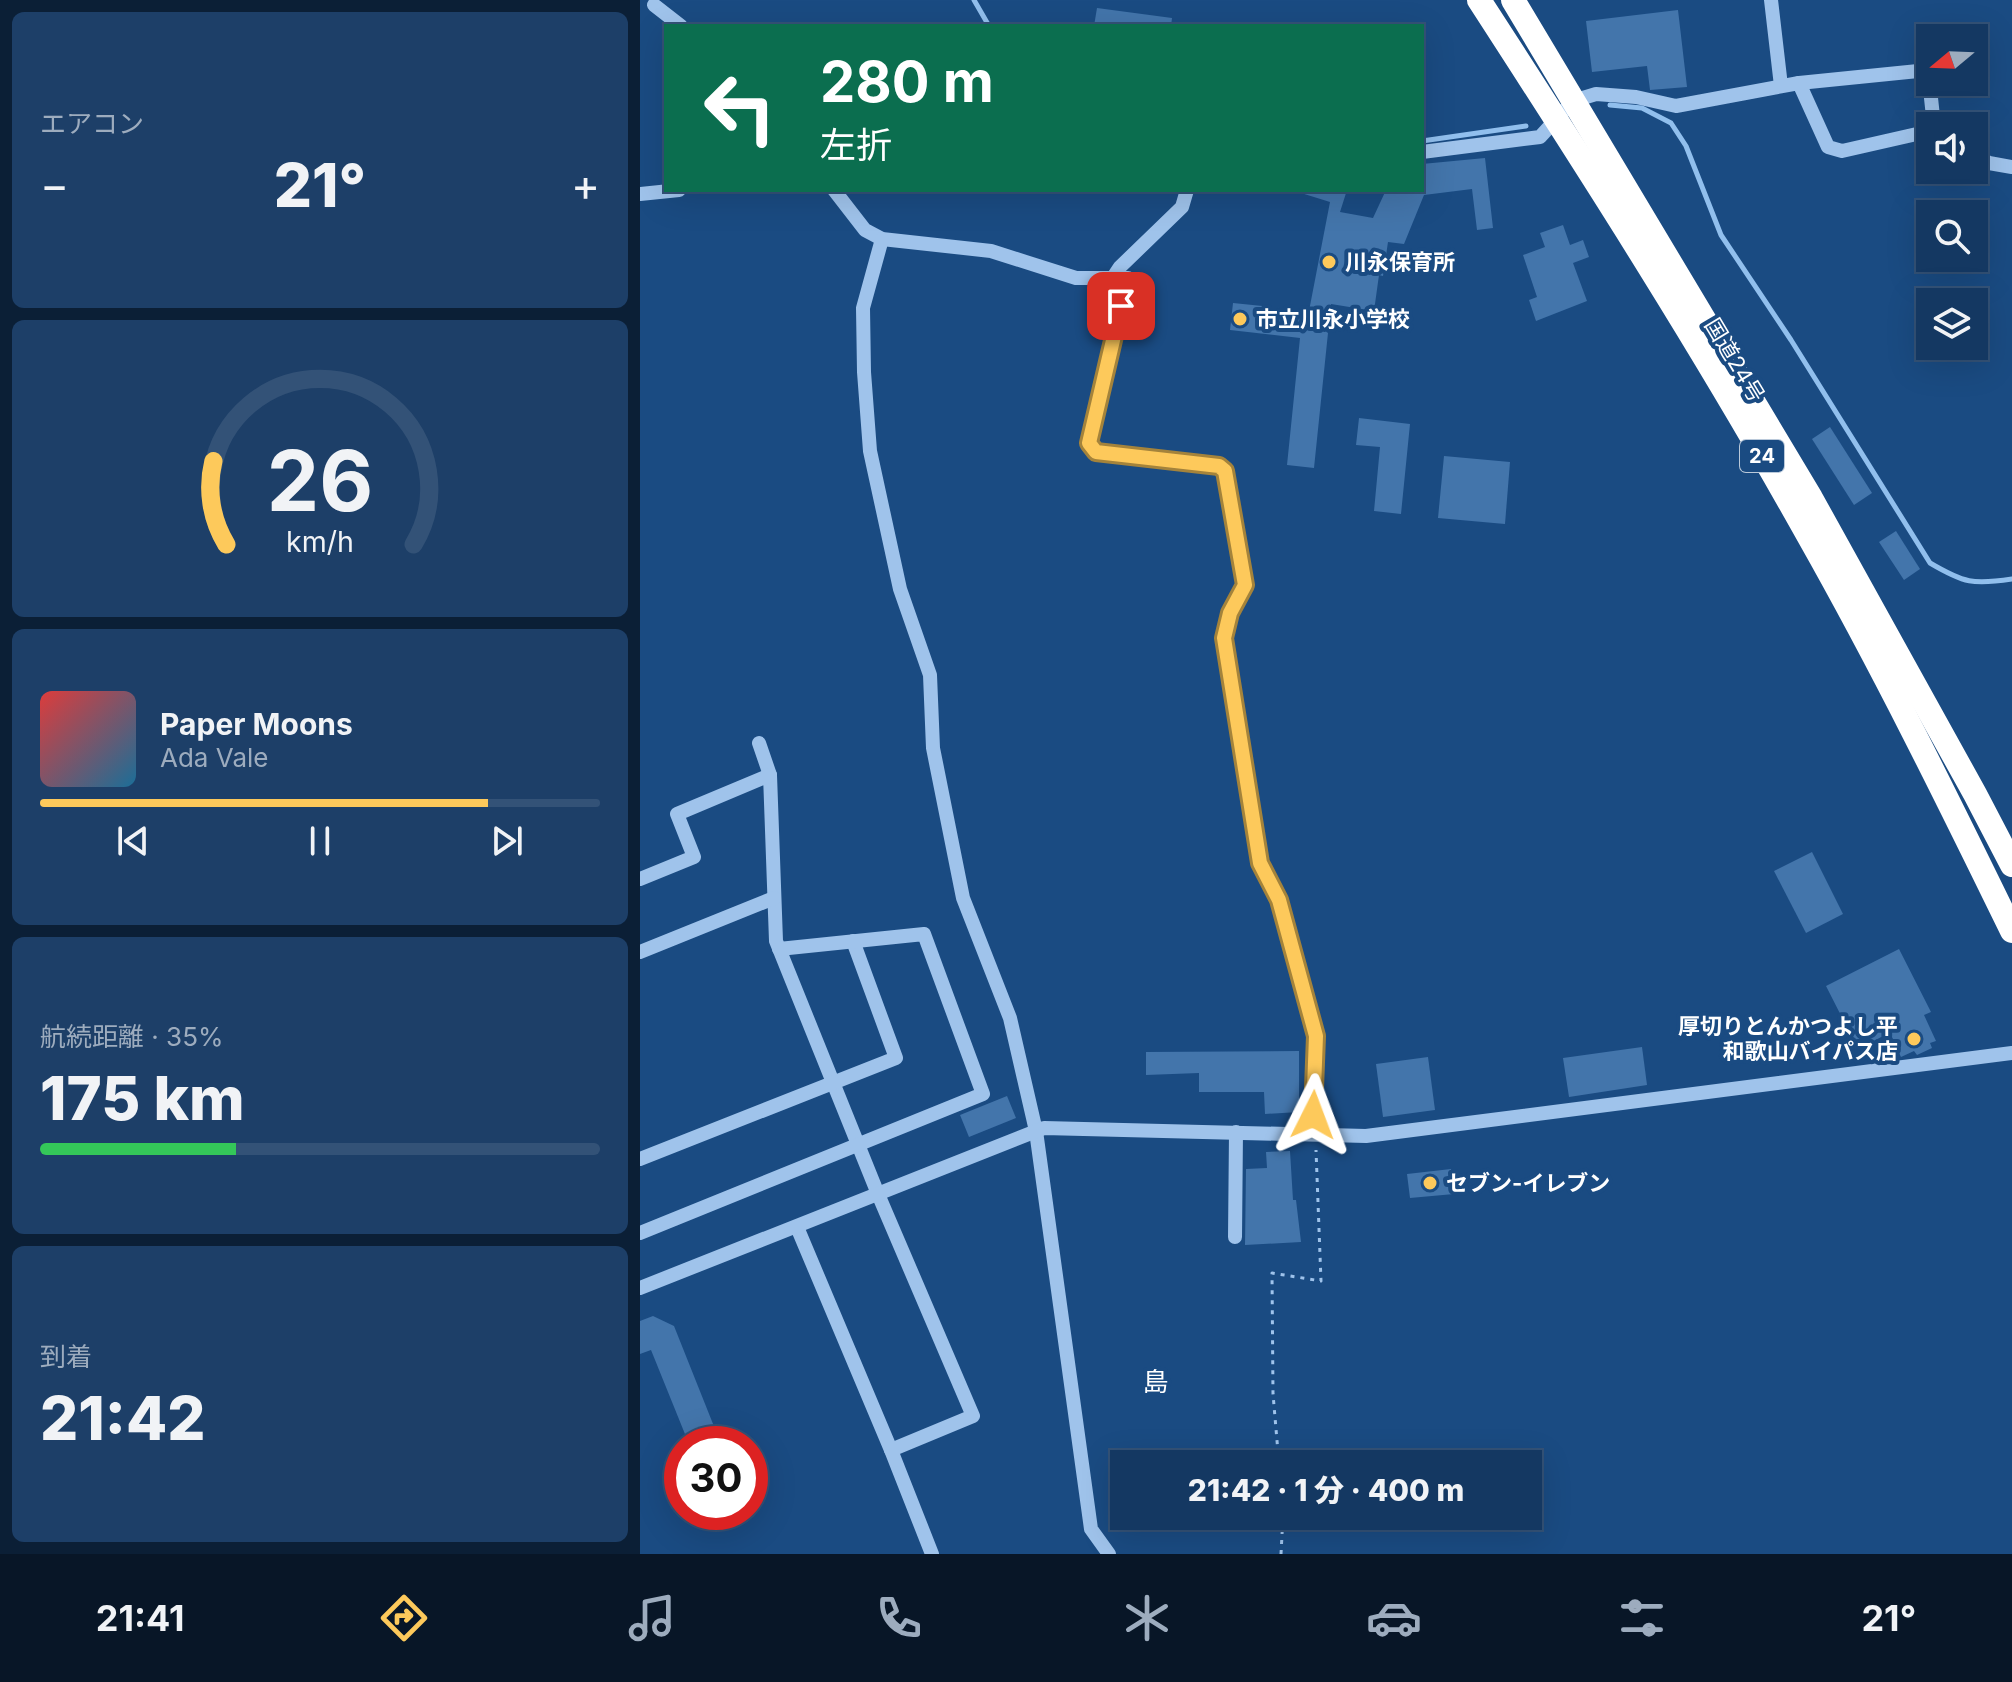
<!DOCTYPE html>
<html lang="ja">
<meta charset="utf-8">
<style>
body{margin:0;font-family:Inter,"Noto Sans JP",sans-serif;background:#1d3f68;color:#f1f3f6;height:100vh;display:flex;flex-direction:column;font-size:30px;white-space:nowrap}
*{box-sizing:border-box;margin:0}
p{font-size:26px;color:#9dacbe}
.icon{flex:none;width:44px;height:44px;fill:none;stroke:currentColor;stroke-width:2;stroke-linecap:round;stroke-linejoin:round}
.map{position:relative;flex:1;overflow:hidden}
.details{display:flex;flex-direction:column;gap:12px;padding:12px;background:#0b1f36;width:640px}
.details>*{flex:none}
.hud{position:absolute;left:24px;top:24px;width:760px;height:168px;border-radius:0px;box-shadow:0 8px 32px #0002,0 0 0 2px #335277;background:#0b6e4f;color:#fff;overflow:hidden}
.needle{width:52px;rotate:251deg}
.controls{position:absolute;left:1276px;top:24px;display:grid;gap:16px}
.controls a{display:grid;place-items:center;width:72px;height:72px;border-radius:0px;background:#143862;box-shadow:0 8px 32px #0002,0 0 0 2px #335277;font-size:40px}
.speed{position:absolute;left:24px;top:1426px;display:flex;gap:16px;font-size:40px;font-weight:700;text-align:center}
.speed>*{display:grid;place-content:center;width:104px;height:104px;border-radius:50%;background:#143862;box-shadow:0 8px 32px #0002,0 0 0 2px #335277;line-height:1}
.speed .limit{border:12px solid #d22;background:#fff;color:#111}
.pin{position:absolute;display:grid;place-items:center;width:68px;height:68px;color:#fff;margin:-34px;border-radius:16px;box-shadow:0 4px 12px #0006}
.me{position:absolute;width:88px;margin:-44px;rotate:3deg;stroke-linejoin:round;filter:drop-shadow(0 0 6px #0008)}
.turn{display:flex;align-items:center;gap:28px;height:168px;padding:0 24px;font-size:36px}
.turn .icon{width:104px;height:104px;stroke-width:2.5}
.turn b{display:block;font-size:56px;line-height:68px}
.big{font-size:60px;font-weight:800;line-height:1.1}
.details .card{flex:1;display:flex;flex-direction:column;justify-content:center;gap:12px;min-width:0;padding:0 28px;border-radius:12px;background:#1d3f68}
.details .dial{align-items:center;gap:0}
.dial svg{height:208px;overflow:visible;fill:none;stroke:#335277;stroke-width:7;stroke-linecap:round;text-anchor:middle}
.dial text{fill:#f1f3f6;stroke:none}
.song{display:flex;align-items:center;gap:24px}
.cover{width:96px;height:96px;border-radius:12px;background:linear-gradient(135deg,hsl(0 70% 55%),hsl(200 70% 35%))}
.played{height:8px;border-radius:4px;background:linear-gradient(90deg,#fdc95b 80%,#335277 80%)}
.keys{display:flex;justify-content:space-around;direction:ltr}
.heat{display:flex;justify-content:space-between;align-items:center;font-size:44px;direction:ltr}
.charge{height:12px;border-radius:6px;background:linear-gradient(90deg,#34c759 35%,#335277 0)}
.trip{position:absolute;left:470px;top:1450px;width:432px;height:80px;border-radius:0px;background:#143862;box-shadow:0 8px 32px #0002,0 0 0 2px #335277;font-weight:800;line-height:80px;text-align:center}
.tabs{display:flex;height:128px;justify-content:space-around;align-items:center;background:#081627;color:#9dacbe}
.tabs .icon{width:56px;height:56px}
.tabs .active{color:#fdc95b}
.tabs b{font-size:36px;color:#f1f3f6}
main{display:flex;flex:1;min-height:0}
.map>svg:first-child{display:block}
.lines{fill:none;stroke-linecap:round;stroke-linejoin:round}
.stream{stroke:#91bfed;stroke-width:5}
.building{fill:#4375ab}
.path{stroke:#9fc3eb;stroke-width:3;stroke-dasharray:4 6;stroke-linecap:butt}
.minor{stroke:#9fc3eb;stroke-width:14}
.highway{stroke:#fff;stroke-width:24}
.route-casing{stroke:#a4833b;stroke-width:20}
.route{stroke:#fdc95b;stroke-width:14}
.poi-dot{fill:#fdc95b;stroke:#1a4b82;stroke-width:3}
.labels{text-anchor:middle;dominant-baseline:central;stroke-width:8;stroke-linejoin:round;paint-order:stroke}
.shield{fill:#1a4b82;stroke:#bac9da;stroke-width:2}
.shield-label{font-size:20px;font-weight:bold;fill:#fff}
.poi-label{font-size:22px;font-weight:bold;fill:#fff;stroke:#1a4b82;text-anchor:start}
.street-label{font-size:22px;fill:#fff;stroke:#1a4b82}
.quarter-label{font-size:26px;fill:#fff;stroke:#1a4b82}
</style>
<main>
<section class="details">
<div class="card"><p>エアコン</p>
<div class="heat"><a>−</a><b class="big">21°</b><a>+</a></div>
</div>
<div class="card dial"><svg viewBox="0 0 100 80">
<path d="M14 69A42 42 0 1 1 86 69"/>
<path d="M14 69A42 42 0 0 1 9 37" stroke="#fdc95b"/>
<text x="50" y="56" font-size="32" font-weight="700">26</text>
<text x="50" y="72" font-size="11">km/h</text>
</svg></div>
<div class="card">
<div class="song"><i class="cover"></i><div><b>Paper Moons</b><p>Ada Vale</p></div></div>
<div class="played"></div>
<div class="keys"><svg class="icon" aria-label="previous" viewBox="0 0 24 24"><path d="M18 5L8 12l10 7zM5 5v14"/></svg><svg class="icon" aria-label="pause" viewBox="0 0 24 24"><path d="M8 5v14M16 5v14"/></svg><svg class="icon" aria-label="next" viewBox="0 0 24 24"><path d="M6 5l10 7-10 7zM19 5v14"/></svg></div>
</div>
<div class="card"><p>航続距離 · 35%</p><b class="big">175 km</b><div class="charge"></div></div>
<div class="card"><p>到着</p><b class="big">21:42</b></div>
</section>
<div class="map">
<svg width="1372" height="1554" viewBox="0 0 1372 1554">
<rect width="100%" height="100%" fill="#1a4b82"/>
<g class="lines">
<!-- stream -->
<g class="stream">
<path d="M334,0L349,26"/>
<path d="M970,105L1002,108L1031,123L1046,146L1081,235L1151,340L1290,563C1324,583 1333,585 1372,579"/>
<path d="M782,141L886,126"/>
</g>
</g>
<!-- building -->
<g class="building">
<path d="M457,8L532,18L531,26H454Z"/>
<path d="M1038,10L1047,87L1010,90L1007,66L952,72L946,21Z"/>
<path d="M845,158L853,228L837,230L832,189L784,195L764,244L748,242L743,276L739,275L734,311L691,304L674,468L647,465L660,338L590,330L593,303L669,311L690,202L661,193V190H707L700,212L733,218L746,190H782V164Z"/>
<path d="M923,225L930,245L943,240L949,257L933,263L947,301L896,321L889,300L897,297L883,255L905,247L900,233Z"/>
<path d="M719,418L770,424L761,514L734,511L740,447L716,445Z"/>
<path d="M1190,427L1232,493L1214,505L1172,439Z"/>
<path d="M804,456L870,462L865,524L798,518Z"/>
<path d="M1256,531L1280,569L1264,580L1239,542Z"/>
<path d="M1172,852L1203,914L1166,933L1134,871Z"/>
<path d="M1259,949L1291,1012L1284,1015L1296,1041L1290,1043L1292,1048L1277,1055L1274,1051L1261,1057L1249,1033L1218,1049L1186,986Z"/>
<path d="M1002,1047L1007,1085L929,1097L923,1058Z"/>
<path d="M659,1051V1112L625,1114L624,1092H559V1073L506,1075V1052Z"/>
<path d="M788,1057L795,1110L743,1117L736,1064Z"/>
<path d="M367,1096L376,1118L329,1137L320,1115Z"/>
<path d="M650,1151L653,1200H656L661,1242L605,1245L606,1169L627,1168L626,1152Z"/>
<path d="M811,1169L814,1194L770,1198L767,1174Z"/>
<path d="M13,1316L34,1326L81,1444H49L11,1350L0,1354V1321Z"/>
</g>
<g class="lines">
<!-- path -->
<g class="path">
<path d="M639,1464L633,1394L632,1273L681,1281L676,1150"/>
<path d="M641,1554L643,1516"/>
</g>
<!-- minor -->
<g class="minor">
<path d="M1131,0L1141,86"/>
<path d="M14,5L41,26"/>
<path d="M1159,83L1288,70L1294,126"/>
<path d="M782,152L900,137L933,101L956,94L996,97L1036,106L1159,83L1188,147L1202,151L1290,131"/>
<path d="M1334,155L1349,163L1372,167"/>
<path d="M194,190L225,230L242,239L351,251L436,278H488L449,443L456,452L579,466L585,471L605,585L590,613L584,638L620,863L639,900L676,1036L673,1115L675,1134"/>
<path d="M0,194L39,190"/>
<path d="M242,239L223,308L224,372L230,451L260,589L290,675L293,748L323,898L370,1018L396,1131L451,1529L469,1554"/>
<path d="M472,279L480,267L542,207L547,190"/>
<path d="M119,743L130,775L136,941L238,1194L333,1416L251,1450"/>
<path d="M0,879L54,857L37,814L130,775"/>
<path d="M0,952L134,898"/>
<path d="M0,1159L256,1058L213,941"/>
<path d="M157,1227L251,1450L292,1554"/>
<path d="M0,1233L343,1094L284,934L139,949"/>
<path d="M595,1237L596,1132"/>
<path d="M0,1288L404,1128L726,1136L1372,1053"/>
</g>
<!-- highway -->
<g class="highway">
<path d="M839,0C953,176 1067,354 1169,537C1242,666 1307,798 1372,931"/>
<path d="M873,0L1171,498L1335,794L1372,865"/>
</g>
</g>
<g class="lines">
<!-- route casing -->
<g class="route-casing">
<path id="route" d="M481,306L449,443L456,452L579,466L585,471L605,585L590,613L584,638L620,863L639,900L676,1036L673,1115"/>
</g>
<!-- route -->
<use href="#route" class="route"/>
</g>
<!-- markers -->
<g class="poi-dot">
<circle cx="689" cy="262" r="8"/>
<circle cx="600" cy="319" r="8"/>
<circle cx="1274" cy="1039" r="8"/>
<circle cx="790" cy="1183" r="8"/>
</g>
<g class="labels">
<!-- shield labels -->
<rect class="shield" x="1100" y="440" width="44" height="32" rx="6"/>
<g class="shield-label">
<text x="1122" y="456">24</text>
</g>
<!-- poi labels -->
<g class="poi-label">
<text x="705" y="262">川永保育所</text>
<text x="616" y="319">市立川永小学校</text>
<text x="1258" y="1026" text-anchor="end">厚切りとんかつよし平<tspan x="1258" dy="25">和歌山バイパス店</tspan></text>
<text x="806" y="1183">セブン-イレブン</text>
</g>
<!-- street labels -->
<g class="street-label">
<text transform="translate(1095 360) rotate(59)">国道24号</text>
</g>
<!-- quarter labels -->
<g class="quarter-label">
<text x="516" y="1381">島</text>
</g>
</g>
</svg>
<div class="controls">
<a><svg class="needle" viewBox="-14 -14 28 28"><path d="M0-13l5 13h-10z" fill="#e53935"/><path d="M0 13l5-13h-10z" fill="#9dacbe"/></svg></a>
<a><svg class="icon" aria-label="sound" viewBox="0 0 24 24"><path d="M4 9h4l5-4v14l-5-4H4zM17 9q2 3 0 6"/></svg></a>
<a><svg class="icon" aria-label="search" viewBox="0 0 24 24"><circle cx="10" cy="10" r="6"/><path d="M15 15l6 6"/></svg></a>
<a><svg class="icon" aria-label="layers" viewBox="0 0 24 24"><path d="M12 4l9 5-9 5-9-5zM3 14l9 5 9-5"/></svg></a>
</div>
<div class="speed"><div class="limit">30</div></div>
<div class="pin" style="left:481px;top:306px;background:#d93025"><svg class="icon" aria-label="arrive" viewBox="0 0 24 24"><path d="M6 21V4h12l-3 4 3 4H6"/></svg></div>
<svg class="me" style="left:673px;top:1115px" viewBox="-20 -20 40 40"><path d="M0-17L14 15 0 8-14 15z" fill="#fdc95b" stroke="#fff" stroke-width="4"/></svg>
<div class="trip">21:42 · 1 分 · 400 m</div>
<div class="hud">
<div class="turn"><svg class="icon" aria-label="left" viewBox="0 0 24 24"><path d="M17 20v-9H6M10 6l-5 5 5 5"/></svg><div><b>280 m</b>左折</div></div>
</div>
</div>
</main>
<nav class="tabs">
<b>21:41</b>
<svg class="icon active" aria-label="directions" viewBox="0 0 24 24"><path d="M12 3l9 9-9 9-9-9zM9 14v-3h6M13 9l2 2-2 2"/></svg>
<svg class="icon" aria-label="music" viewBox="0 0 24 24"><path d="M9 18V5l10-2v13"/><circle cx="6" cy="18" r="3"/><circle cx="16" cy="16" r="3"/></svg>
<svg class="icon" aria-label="phone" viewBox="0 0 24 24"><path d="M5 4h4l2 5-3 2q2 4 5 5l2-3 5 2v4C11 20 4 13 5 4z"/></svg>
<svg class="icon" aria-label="climate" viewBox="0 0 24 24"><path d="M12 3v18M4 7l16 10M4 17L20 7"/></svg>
<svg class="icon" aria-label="car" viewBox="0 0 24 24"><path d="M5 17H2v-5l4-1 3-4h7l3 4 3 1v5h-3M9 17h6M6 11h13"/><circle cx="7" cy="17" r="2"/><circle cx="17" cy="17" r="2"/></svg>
<svg class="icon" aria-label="filters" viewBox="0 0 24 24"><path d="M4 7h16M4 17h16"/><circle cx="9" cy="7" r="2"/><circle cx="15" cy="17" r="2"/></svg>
<b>21°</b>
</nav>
